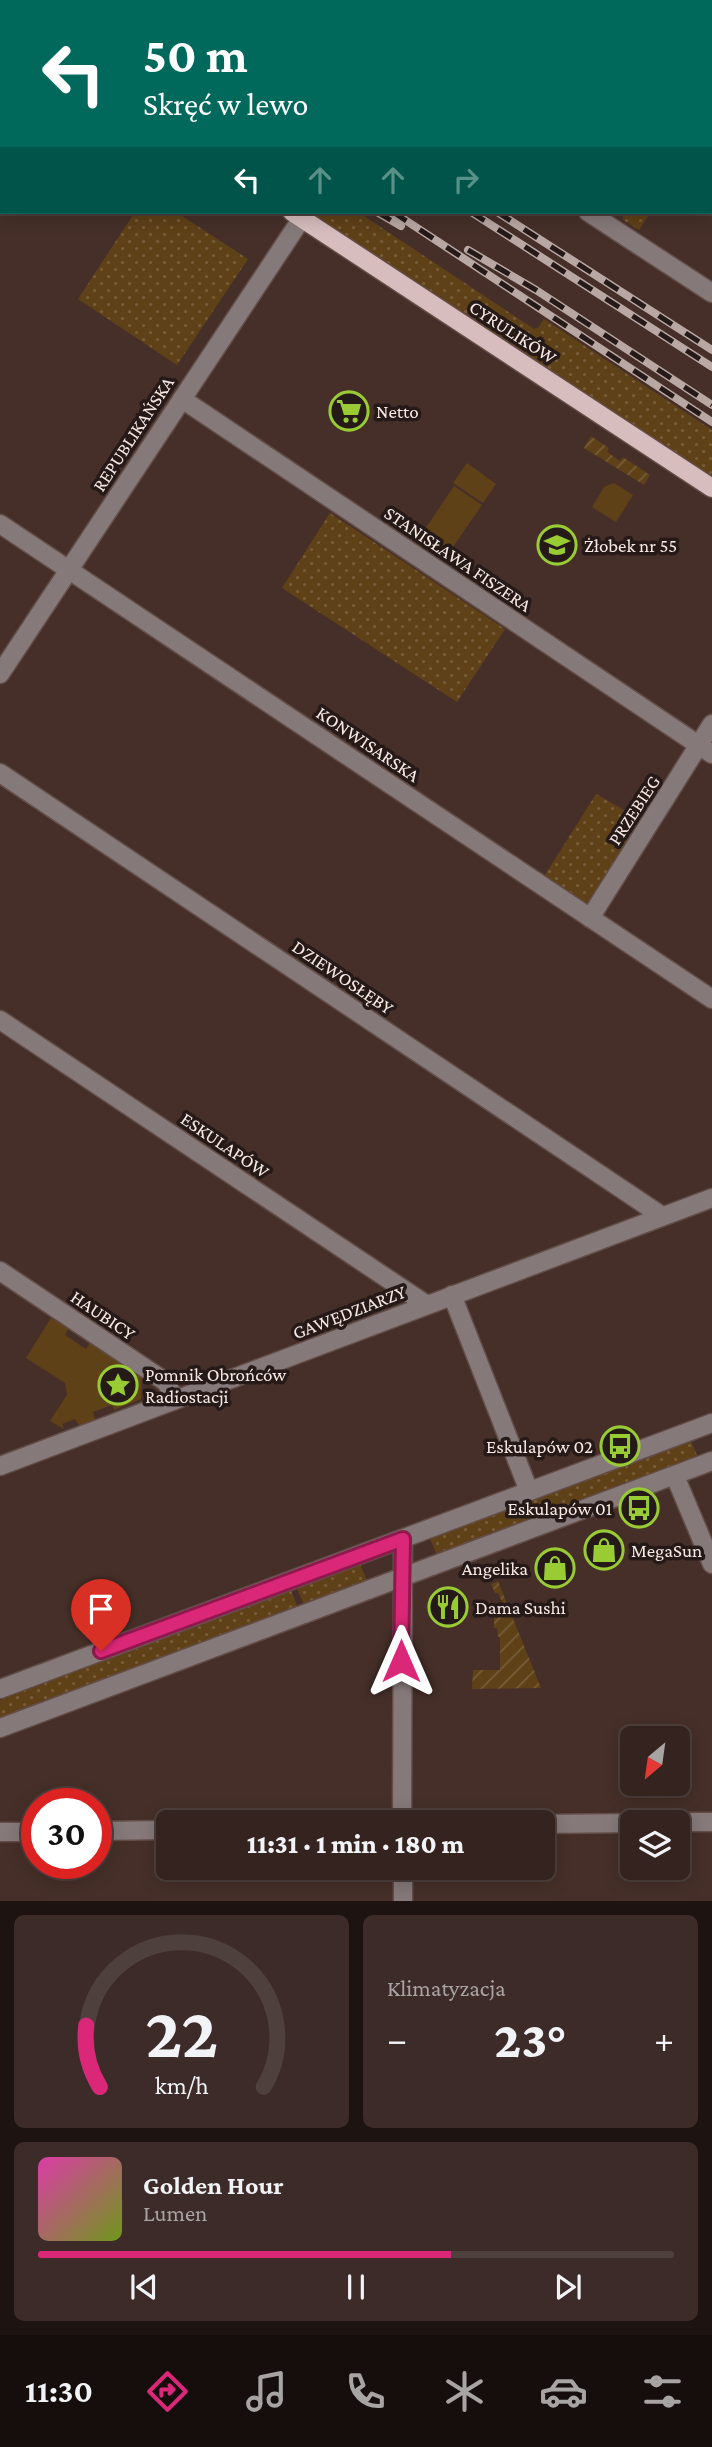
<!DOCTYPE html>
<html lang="pl">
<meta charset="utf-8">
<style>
body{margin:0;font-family:"Crimson Pro",serif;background:#3c2b28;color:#f1f3f6;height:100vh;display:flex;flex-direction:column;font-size:26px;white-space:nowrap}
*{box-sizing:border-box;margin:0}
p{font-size:23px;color:#a9a4a4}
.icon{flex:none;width:38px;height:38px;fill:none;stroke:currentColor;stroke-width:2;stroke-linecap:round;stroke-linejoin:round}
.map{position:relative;height:1901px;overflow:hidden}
.panel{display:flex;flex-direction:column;gap:14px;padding:14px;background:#1d1311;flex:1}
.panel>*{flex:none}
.hud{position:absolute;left:0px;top:0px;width:712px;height:214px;box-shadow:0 4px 18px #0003,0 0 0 2px #4e403d;background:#00695c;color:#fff;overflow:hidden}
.needle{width:46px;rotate:209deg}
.controls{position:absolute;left:620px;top:1726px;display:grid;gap:14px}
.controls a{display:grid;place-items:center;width:70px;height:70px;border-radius:10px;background:#34231f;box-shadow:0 4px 18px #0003,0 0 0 2px #4e403d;font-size:35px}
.speed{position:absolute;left:21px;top:1788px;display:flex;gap:14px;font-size:35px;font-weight:700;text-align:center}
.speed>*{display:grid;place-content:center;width:91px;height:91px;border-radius:50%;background:#34231f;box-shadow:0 4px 18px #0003,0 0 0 2px #4e403d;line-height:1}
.speed .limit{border:10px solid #d22;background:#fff;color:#111}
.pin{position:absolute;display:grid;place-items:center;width:60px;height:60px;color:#fff;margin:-72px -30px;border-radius:50% 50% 50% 0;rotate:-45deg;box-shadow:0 0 7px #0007}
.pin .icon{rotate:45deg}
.me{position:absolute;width:77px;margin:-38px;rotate:0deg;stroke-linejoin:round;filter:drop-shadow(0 0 5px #0008)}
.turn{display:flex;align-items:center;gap:24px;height:147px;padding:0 28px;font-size:32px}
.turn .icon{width:91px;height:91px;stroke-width:2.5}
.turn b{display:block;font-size:49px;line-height:60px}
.lanes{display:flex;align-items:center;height:66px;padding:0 28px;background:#0003;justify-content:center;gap:35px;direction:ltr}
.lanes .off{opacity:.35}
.big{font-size:52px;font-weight:800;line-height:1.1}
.panel .card{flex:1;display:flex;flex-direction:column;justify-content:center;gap:10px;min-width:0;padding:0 24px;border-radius:10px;background:#3c2b28}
.panel .dial{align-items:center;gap:0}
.dial svg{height:182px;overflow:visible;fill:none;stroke:#4e403d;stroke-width:7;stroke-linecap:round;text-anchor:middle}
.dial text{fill:#f1f3f6;stroke:none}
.song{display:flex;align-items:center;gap:21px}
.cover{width:84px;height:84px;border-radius:10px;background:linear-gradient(135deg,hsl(320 70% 55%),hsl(80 70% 35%))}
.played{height:7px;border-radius:4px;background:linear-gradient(90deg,#db2777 65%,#4e403d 65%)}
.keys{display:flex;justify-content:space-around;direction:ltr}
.heat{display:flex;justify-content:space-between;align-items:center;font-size:38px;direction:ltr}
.panel .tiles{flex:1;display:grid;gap:14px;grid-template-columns:1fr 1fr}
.card:last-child{grid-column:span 2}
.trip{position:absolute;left:156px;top:1810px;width:399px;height:70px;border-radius:10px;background:#34231f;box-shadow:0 4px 18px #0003,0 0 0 2px #4e403d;font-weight:800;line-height:70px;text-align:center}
.tabs{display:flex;height:112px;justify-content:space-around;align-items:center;background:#150e0c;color:#a9a4a4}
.tabs .icon{width:49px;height:49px}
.tabs .current{color:#db2777}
.tabs b{font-size:32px;color:#f1f3f6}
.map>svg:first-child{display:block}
.grass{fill:url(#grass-dots)}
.park{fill:#5f4118}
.garden{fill:url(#garden-furrows)}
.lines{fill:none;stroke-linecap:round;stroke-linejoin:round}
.minor-casing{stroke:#624d47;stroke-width:21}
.major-casing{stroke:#624d47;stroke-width:21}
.minor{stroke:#86797a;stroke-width:18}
.major{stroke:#d7bdbd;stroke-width:18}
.rail-casing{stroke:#b9a7a3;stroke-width:8}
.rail{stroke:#251a18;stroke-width:5;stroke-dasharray:16;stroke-linecap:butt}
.route-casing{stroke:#8e194d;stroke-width:18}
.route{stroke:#db2777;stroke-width:12}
.labels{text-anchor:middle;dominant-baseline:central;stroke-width:7;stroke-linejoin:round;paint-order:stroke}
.street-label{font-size:19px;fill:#f8e9e5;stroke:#251a18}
.poi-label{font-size:19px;fill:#f8e9e5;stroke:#251a18;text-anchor:start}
</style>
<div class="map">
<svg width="712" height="1901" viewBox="0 0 712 1901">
<defs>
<pattern id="grass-dots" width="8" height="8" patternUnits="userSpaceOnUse" patternTransform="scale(1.75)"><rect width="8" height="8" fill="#5f4118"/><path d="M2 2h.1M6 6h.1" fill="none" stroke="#775c39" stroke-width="1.8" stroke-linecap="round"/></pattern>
<pattern id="garden-furrows" width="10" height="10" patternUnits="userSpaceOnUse" patternTransform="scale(1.75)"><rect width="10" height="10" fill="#5f4118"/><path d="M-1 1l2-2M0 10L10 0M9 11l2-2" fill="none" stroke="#775c39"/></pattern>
</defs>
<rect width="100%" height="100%" fill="#462f29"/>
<!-- grass -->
<g class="grass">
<path d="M135,212H176L248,259L177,365L78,299Z"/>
<path d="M308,212H358L534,329L538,328L544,319L712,430V478Z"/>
<path d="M610,212H651L639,230L623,220V214Z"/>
<path d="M330,513L505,629L457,702L282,588Z"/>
<path d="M596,794L643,821L587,903L545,875Z"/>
<path d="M691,1441L698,1457L437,1556L430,1538Z"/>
<path d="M360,1564L367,1581L304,1605L297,1588Z"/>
<path d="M291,1590L298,1608L0,1719V1700Z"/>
</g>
<!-- park -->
<g class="park">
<path d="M467,463L496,484L483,503L453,483Z"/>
<path d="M614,483L633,495L616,522L592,507L604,487Z"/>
<path d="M454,486L482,505L448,554L421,535Z"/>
<path d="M51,1318L68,1329L65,1335L86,1349L90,1343L142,1378L141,1399L114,1410L112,1405L93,1412L96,1422L81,1428L75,1419L62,1424L64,1429L50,1421L67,1395L65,1383L26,1358Z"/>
</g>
<!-- garden -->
<g class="garden">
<path d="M591,436L609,448L607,452L620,461L623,457L650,475L644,485L584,448Z"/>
<path d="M498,1581L541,1688L472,1689L473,1670H500V1637H498L497,1628H494V1611L488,1599L495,1609L504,1606L498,1593H495L491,1584Z"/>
</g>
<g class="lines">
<!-- minor casing -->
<g class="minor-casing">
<g id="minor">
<path d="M268,0L271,2"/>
<path d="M584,0L587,2"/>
<path d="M373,2L375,0"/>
<path d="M710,83L712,84"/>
<path d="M0,172L2,170"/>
<path d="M588,212L712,293"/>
<path d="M182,399L712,754"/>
<path d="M0,524L712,999"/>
<path d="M0,674L302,218"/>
<path d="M0,773L662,1216"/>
<path d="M590,918L712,724"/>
<path d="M0,1020L427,1305"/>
<path d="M0,1271L166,1382L175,1400"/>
<path d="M452,1295L529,1491"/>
<path d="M0,1466L712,1198"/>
<path d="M675,1476L712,1564"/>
<path d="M0,1689L712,1423"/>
<path d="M0,1728L712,1461"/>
<path d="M402,1822L403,1539"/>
<path d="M677,1822H712"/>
<path d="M542,1824L632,1823"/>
<path d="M96,1831L168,1830"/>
<path d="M0,1832H37"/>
<path d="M403,1867V1901"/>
</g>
</g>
<!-- major casing -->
<g class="major-casing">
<g id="major">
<path d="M0,63L2,64"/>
<path d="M292,212L712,488"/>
</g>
</g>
<!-- minor -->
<use href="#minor" class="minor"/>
<!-- major -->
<use href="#major" class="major"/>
<!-- rail casing -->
<g class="rail-casing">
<g id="rail">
<path d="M47,0L50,2"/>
<path d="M72,0L74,2"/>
<path d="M159,0L162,2"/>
<path d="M377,212L401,226"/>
<path d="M393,212L712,422"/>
<path d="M471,212L712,367"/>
<path d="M497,212L712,350"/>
<path d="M468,250L536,290L712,405"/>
</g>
</g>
<!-- rail -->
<use href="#rail" class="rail"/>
</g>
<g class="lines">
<!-- route casing -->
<g class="route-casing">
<path id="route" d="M101,1651L403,1539L401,1661"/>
</g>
<!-- route -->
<use href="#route" class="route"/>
</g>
<!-- icons -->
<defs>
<g id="supermarket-ring" transform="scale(2.0125)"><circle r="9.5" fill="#251a18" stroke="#99cb35" stroke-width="1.5"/><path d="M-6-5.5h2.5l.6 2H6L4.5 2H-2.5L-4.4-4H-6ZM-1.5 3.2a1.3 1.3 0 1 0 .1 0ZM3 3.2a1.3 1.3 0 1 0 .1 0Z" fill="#99cb35"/></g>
<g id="school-ring" transform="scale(2.0125)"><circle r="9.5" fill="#251a18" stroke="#99cb35" stroke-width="1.5"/><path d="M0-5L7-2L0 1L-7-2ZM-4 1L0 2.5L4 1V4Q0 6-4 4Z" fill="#99cb35"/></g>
<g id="sight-ring" transform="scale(2.0125)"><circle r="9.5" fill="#251a18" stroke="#99cb35" stroke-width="1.5"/><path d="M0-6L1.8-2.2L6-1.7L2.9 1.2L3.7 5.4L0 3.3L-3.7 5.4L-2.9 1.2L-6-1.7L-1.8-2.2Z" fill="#99cb35"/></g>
<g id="bus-ring" transform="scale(2.0125)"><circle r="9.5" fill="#251a18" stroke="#99cb35" stroke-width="1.5"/><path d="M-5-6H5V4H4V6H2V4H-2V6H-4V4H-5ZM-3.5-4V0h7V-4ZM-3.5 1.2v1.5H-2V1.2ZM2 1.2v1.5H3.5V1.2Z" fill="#99cb35"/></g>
<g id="shop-ring" transform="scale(2.0125)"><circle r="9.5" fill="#251a18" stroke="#99cb35" stroke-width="1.5"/><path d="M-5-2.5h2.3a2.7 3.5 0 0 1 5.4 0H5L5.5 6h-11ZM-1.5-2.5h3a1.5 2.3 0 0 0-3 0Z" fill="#99cb35"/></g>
<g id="restaurant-ring" transform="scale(2.0125)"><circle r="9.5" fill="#251a18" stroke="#99cb35" stroke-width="1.5"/><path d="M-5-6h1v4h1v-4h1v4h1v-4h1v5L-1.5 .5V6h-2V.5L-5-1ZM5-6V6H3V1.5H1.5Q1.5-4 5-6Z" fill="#99cb35"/></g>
</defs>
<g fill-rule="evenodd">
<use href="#supermarket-ring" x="349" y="411"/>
<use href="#school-ring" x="557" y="545"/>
<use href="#sight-ring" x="118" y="1385"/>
<use href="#bus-ring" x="620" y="1446"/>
<use href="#bus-ring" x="639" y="1508"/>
<use href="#shop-ring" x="604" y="1550"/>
<use href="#shop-ring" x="555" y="1568"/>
<use href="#restaurant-ring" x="448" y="1607"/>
</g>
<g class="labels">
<!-- street labels -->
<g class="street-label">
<text transform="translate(513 332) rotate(33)">CYRULIKÓW</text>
<text transform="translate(133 434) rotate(-57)">REPUBLIKAŃSKA</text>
<text transform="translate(458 559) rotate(34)">STANISŁAWA FISZERA</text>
<text transform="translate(368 744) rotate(34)">KONWISARSKA</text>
<text transform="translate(634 810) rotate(-57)">PRZEBIEG</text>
<text transform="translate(343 977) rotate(34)">DZIEWOSŁĘBY</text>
<text transform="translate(225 1145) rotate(34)">ESKULAPÓW</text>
<text transform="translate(349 1312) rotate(-21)">GAWĘDZIARZY</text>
<text transform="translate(103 1315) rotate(34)">HAUBICY</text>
</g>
<!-- poi labels -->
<g class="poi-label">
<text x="376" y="411">Netto</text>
<text x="584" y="545">Żłobek nr 55</text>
<text x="145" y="1374">Pomnik Obrońców<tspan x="145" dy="22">Radiostacji</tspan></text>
<text x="593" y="1446" text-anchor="end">Eskulapów 02</text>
<text x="612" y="1508" text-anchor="end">Eskulapów 01</text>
<text x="631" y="1550">MegaSun</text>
<text x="528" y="1568" text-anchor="end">Angelika</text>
<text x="475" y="1607">Dama Sushi</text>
</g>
</g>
</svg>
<div class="controls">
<a><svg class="needle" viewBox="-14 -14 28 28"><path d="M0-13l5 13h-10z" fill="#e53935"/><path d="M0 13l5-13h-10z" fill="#a9a4a4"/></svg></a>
<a><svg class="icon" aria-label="layers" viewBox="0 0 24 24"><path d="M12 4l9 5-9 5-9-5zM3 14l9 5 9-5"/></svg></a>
</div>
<div class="speed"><div class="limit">30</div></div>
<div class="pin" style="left:101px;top:1651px;background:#d93025"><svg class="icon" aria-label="arrive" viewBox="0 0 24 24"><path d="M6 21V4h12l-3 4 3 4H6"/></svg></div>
<svg class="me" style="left:401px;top:1661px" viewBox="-20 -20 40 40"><path d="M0-17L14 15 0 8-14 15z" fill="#db2777" stroke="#fff" stroke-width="4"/></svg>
<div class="trip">11:31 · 1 min · 180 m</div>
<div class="hud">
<div class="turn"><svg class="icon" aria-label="left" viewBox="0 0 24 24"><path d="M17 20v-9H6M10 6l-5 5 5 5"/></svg><div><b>50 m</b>Skręć w lewo</div></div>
<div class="lanes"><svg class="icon" aria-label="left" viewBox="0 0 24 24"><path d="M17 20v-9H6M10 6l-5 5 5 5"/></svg><svg class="icon off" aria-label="ahead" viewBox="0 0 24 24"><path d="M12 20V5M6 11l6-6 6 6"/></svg><svg class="icon off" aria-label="ahead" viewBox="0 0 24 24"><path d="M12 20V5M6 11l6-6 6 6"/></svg><svg class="icon off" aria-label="right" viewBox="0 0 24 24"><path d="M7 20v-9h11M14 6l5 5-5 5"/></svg></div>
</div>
</div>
<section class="panel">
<div class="tiles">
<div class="card dial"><svg viewBox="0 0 100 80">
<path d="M14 69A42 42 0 1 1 86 69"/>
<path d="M14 69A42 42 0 0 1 8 42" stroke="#db2777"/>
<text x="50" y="56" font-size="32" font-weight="700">22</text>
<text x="50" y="72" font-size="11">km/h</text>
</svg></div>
<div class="card"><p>Klimatyzacja</p>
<div class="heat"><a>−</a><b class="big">23°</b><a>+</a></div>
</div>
<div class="card">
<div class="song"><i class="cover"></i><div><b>Golden Hour</b><p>Lumen</p></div></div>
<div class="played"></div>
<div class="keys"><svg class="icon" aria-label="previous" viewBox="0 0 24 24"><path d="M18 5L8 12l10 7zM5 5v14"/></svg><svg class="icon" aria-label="pause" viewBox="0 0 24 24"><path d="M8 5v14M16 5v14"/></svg><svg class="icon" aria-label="next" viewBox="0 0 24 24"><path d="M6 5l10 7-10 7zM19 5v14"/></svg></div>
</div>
</div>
</section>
<nav class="tabs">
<b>11:30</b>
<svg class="icon current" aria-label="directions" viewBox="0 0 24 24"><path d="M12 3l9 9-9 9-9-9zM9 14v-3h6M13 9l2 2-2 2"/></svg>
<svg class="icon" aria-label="music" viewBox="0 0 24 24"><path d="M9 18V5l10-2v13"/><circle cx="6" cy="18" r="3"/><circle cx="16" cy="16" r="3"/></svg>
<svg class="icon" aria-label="phone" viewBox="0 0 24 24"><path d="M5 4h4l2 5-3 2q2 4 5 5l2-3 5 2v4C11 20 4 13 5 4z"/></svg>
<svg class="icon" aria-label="climate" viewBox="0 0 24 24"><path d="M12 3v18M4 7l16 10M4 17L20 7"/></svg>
<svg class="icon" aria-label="car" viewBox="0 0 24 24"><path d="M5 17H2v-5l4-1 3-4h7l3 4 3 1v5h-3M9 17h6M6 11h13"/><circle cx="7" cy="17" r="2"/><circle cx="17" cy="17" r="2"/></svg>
<svg class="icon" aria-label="filters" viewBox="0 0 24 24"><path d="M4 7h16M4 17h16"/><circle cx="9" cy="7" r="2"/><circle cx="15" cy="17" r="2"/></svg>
</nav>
